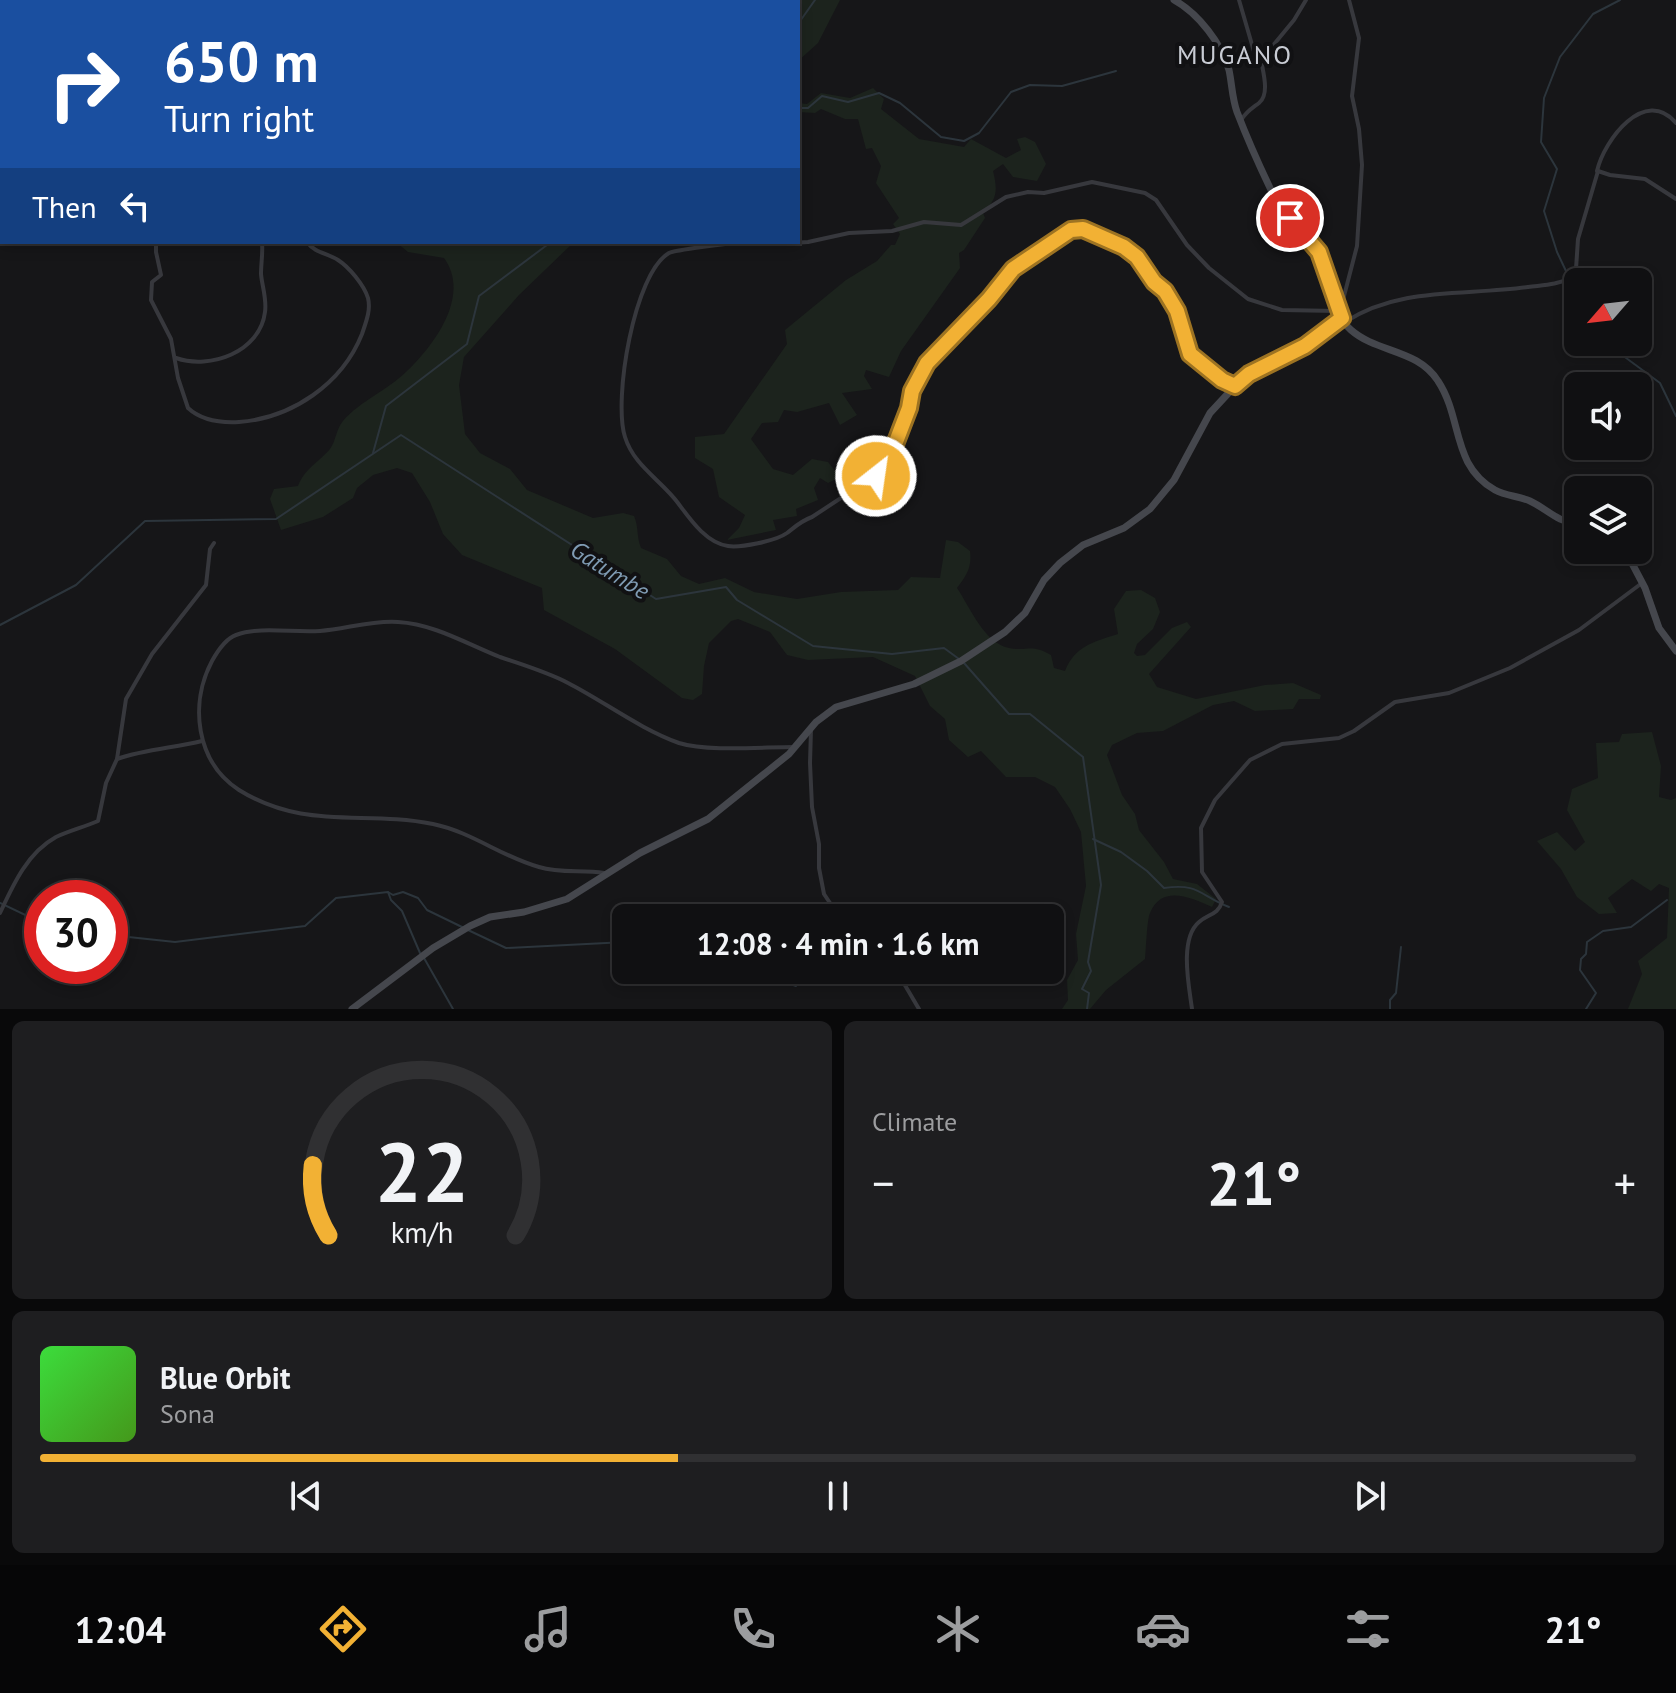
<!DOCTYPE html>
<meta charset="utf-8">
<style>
body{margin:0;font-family:"PT Sans",sans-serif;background:#1e1e20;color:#f1f3f6;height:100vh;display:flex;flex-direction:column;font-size:30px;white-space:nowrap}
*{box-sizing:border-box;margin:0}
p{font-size:26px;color:#9c9d9f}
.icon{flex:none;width:44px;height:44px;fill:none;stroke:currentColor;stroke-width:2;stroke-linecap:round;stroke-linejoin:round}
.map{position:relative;height:1009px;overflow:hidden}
.details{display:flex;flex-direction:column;gap:12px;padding:12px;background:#09090a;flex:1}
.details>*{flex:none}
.top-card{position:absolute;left:0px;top:0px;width:800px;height:244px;box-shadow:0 4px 12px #0003,0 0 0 2px #303032;background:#1a4fa0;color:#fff;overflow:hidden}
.needle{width:52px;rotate:242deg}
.tools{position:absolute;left:1564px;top:268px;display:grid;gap:16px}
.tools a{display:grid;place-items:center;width:88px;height:88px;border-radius:12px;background:#101012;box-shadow:0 4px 12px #0003,0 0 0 2px #303032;font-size:40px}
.speed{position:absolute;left:24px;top:880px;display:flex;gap:16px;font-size:40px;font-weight:700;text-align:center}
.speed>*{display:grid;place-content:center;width:104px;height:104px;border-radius:50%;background:#101012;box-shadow:0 4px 12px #0003,0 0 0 2px #303032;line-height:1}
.speed .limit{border:12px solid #d22;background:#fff;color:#111}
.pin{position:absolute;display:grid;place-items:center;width:68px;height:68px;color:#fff;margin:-34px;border:4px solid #fff;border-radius:50%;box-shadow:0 2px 8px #0007}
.me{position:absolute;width:88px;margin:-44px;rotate:30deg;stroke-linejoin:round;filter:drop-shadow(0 0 6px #0008)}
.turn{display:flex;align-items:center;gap:28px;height:168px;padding:0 32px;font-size:36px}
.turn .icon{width:104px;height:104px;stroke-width:2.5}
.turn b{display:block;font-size:56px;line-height:68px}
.then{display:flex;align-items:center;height:76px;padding:0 32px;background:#0003;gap:16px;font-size:30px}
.big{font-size:60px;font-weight:700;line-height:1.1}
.details .card{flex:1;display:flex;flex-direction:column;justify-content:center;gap:12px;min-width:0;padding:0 28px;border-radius:12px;background:#1e1e20}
.details .dial{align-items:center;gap:0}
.dial svg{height:208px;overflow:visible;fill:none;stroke:#303032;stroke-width:7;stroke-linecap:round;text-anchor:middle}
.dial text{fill:#f1f3f6;stroke:none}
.song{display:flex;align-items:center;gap:24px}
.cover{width:96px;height:96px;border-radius:12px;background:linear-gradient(135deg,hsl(120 70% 55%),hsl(100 70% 35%))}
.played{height:8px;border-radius:4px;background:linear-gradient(90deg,#f2b134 40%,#303032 40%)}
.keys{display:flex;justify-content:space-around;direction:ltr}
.heat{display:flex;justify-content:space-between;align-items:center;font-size:44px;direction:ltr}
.details .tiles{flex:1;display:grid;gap:12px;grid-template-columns:1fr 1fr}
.card:last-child{grid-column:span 2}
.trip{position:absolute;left:612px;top:904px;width:452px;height:80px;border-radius:12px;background:#101012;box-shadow:0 4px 12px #0003,0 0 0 2px #303032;font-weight:700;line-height:80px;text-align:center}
.tab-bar{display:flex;height:128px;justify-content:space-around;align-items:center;background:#060607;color:#9c9d9f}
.tab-bar .icon{width:56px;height:56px}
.tab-bar .selected{color:#f2b134}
.tab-bar b{font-size:36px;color:#f1f3f6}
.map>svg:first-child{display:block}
.green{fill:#1c231d}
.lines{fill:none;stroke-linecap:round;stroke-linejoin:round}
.stream{stroke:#2c353c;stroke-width:2}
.minor{stroke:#37383d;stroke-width:4}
.secondary{stroke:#45474d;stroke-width:7}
.route-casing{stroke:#9d7322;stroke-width:20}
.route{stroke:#f2b134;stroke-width:14}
.labels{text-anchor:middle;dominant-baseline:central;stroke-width:8;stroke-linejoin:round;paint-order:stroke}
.water-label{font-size:24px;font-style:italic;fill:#7f9bb3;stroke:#111113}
.quarter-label{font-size:26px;letter-spacing:2px;fill:#c9ccd4;stroke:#111113}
</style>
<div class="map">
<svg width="1676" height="1009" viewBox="0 0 1676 1009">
<rect width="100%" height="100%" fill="#161618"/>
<!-- green -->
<g class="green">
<path d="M795,0H840L818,43L798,61V2H794Z"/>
<path d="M873,88L884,99L881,109L919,139L964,147L971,139L1006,158L1021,150L1017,139L1025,137L1035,142L1046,164L1037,181L1013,177L1003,164L993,171C998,191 997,199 983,213L985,218L964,250L959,253L960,268L901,351L889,377L866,370L864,376L872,389L842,393L857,415L840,425L829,403L797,412L784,410L778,422L762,423L751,439L773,469L793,475L812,459L828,462L840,477L828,483L820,478L814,488L818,500L796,509L797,516L773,520L776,530L727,540L739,528L745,515L719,497L713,469L695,458V437L724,434L787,344L785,330L846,280L877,261L891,245H895L900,234L893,224L899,218L876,183L881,166L872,148L866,149L858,119H845L821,109L815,113L798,112V103L807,104L821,93L850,98Z"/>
<path d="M396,242H574L519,295L464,357L459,385L465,434L480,453L510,469L527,490L593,518L623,513L634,516C639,528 636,535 641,548L667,559L681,576L699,584L725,578L754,592L797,599L841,592L898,590L911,577L940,578L946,540L958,542L970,551C972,567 967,575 957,588C970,607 984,643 1009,648C1029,652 1030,643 1051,655L1054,668L1065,671C1075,646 1093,642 1118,634L1114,609L1126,591L1141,590L1155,598L1160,612L1153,629L1137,644L1134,653L1137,656L1145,655L1172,628L1187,622L1191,627L1149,674L1157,687L1196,699L1265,685L1293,683L1321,695L1320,699H1299L1293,709L1255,711L1234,701L1213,705L1163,731L1137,733L1112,745L1107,755L1122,795L1135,814L1139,830L1164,862L1173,879L1197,884L1216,899L1212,907C1191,898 1162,884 1150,913C1147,919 1146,950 1145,959L1106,990L1090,1009H1062L1068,1000L1067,980L1078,960L1076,934L1086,886L1081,832L1070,809L1055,787L1035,777H1006L981,751L968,757L949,740L945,719L930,706L915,676L873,657L808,660L787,655L770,632L738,619L731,621L709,643L704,666L702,694L693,700L682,698L615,649L544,610L542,588L462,555L443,534L430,502L412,473L397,468L373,475L357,488L353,498L323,517L281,530L270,499L274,489L298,486C306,467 317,464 330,449C336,441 336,429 343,421C360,401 388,390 407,371C435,344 471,295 444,258L408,252Z"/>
<path d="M1652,732L1661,766L1659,797L1671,800L1676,798V1009H1628L1642,974L1638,961L1667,938L1669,888L1659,884L1651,891L1632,879L1608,898L1617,913L1599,914L1577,897L1561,869L1537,841L1557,832L1575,851L1585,842L1567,810L1572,789L1598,778L1596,743L1619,742L1622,734Z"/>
</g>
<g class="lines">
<!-- stream -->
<g class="stream">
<path d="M798,24L815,0"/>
<path d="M798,108H808L822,96L848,102L879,93L900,103L941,137L964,141L979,133L1011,92L1030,85L1062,86L1116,71"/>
<path d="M1581,282L1575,275L1566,271L1557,252L1544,211L1557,169L1541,142L1544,98L1560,57L1593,14L1620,0"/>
<path d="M1614,342L1618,352L1660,383L1676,416"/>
<path d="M373,453L386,406L467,344L479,296L551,242"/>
<path d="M0,625L76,585L145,521L276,519L401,435L656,599L726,587L737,600L813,646L892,654L944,648L959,659"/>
<path d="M964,663L1009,714H1030L1083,757L1101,885L1088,962L1091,971L1082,989L1089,993L1087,1009"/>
<path d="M1093,839L1121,852L1147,871L1164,888C1199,883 1199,895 1229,907"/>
<path d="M388,892L391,900L402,911L420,953"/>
<path d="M0,903L42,923"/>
<path d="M468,930L506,948L626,942"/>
<path d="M110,935L175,942L305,926L336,898L388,892L393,895L403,892L418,898L427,910L462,927"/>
<path d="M424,958L453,1009"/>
<path d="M751,970L796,986"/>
<path d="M1390,1009V1000L1396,993L1401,947"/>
<path d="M1586,1009L1596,993L1580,970L1581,959L1586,954L1587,942L1603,931L1631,927L1667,900"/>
</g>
<!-- minor -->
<g class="minor">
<path d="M295,0L297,2"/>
<path d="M1239,0L1255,55L1261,60"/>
<path d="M282,2L284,0"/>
<path d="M534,2L537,0"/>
<path d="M1241,120C1247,111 1251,109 1259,103C1270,94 1263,72 1261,60L1294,20L1306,0"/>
<path d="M0,122L2,121"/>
<path d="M1597,171C1604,140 1645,86 1676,123"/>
<path d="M156,242V252L161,275L152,282L151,300L171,339L178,378L188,408C202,421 221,423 239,422C292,418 342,384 362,334C366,322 371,310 368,298C364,285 349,267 338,260C327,253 315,253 307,242"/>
<path d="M742,242C732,243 674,250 669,253C634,273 613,400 625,437C634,466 661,480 678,503C690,519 706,543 728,546C740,548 776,541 787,533C796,526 801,521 812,517L879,473L889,460L909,408L912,391L927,363L989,299L1013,269L1071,230L1083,229L1124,247L1137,257L1154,282L1165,291L1177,311L1190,354L1222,380L1235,386"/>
<path d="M755,242L777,244L808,242L849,233L892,231L924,222L961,225L1006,197L1028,192L1044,193L1092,182L1145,193L1156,200L1187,245L1209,268L1248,299L1282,310L1337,311"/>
<path d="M1342,316L1343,300L1357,246L1362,165L1359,129L1352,96L1359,38L1349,0"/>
<path d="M1345,322C1400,286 1465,296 1528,287C1543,285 1557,285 1571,278L1576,269L1578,239L1598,171L1610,175L1645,179L1676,199"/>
<path d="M176,358C210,370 260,352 265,312C267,299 262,286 261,274C261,263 263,253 262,242"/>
<path d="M811,729L810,763L812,807L819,844V868L824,894L832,906L849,918"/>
<path d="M117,759C146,749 174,748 202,741"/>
<path d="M604,873C583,869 561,874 539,867C502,857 472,832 433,824C364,810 305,831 239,790C196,762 189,704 212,661C217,652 225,639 236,635C261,626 293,633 320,631C346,629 372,620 398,622C434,624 467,644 500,657C523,665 547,672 568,683C605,702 640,729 679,743C708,752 762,747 794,747"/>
<path d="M0,913C13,885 27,853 56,837C69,831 84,827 98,821L106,783L117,759L126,699L152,654L206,585L210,549L214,543"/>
<path d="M896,970L919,1009"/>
<path d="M1192,1009C1189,986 1179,939 1199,922C1208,914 1218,915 1222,902L1202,872L1201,828L1215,800L1250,760L1282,744L1339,738L1354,731L1395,702L1449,693L1510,668L1579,630L1642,583"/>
</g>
<!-- secondary -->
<g class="secondary">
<path d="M1174,0C1198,13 1222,44 1229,70C1232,84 1232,98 1237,112C1247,138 1259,165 1271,190C1283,214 1307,229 1319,252C1331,275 1330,312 1351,330C1377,353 1418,349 1438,381C1463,419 1451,465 1495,490C1506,496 1519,496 1530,501C1547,509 1557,522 1578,524"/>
<path d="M1625,550L1645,588L1659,628L1676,651"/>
<path d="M352,1009L433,948L470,926L490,917L524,912L567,899L640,853L708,819L789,754L816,722L836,707L914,684L961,661L1005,632L1025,613L1044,580L1060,563L1083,545L1124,528L1150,509L1174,480L1210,413L1235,386L1249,374L1305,346L1342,318"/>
</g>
</g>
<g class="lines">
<!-- route casing -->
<g class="route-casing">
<path id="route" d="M876,476L889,460L909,408L912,391L927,363L989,299L1013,269L1071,230L1083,229L1124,247L1137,257L1154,282L1165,291L1177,311L1190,354L1222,380L1235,386L1249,374L1305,346L1342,318L1319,252L1290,218"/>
</g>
<!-- route -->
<use href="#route" class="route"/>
</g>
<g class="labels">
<!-- water labels -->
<g class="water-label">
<text transform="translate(610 570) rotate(32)">Gatumbe</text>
</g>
<!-- quarter labels -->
<g class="quarter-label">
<text x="1235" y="54">MUGANO</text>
</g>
</g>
</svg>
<div class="tools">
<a><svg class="needle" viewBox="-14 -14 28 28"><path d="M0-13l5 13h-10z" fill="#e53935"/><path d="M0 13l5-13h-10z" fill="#9c9d9f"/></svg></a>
<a><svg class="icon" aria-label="sound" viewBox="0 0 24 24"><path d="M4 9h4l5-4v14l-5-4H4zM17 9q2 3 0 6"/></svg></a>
<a><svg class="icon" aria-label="layers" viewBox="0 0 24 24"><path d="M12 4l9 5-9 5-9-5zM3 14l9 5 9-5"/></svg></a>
</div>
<div class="speed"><div class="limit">30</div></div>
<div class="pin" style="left:1290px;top:218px;background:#d93025"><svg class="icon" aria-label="arrive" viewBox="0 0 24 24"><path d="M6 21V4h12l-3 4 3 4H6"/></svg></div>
<svg class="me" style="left:876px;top:476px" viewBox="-20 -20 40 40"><circle r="17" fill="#f2b134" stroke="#fff" stroke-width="3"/><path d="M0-11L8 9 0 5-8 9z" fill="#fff"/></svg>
<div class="trip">12:08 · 4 min · 1.6 km</div>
<div class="top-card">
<div class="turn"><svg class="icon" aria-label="right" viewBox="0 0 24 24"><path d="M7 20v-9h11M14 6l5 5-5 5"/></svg><div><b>650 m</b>Turn right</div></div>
<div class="then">Then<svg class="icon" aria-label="left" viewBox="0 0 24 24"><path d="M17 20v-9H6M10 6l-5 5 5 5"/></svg></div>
</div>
</div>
<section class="details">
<div class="tiles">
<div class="card dial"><svg viewBox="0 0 100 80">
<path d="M14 69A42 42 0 1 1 86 69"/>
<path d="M14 69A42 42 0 0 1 8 42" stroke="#f2b134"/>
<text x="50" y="56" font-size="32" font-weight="700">22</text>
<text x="50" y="72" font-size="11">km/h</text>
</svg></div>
<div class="card"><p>Climate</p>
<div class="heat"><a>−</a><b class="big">21°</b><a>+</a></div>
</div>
<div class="card">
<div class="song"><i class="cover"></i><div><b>Blue Orbit</b><p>Sona</p></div></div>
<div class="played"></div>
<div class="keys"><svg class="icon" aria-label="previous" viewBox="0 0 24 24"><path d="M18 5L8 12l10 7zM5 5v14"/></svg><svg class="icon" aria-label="pause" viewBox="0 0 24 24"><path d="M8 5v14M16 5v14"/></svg><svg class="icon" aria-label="next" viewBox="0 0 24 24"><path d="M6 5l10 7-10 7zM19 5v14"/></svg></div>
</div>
</div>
</section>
<nav class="tab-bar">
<b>12:04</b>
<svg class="icon selected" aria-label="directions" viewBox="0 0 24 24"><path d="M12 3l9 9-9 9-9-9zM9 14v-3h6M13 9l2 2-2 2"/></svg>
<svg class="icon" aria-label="music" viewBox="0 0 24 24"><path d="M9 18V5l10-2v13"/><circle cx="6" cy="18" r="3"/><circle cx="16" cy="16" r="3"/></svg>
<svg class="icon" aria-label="phone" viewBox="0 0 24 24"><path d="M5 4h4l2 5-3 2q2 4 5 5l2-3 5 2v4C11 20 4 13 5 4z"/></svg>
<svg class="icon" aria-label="climate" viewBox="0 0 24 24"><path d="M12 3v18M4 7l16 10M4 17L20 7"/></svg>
<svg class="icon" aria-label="car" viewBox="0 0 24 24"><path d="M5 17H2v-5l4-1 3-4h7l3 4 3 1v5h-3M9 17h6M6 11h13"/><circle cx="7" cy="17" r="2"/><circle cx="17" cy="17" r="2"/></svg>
<svg class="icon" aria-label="filters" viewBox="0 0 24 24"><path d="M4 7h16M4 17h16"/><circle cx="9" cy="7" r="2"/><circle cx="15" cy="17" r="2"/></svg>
<b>21°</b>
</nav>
